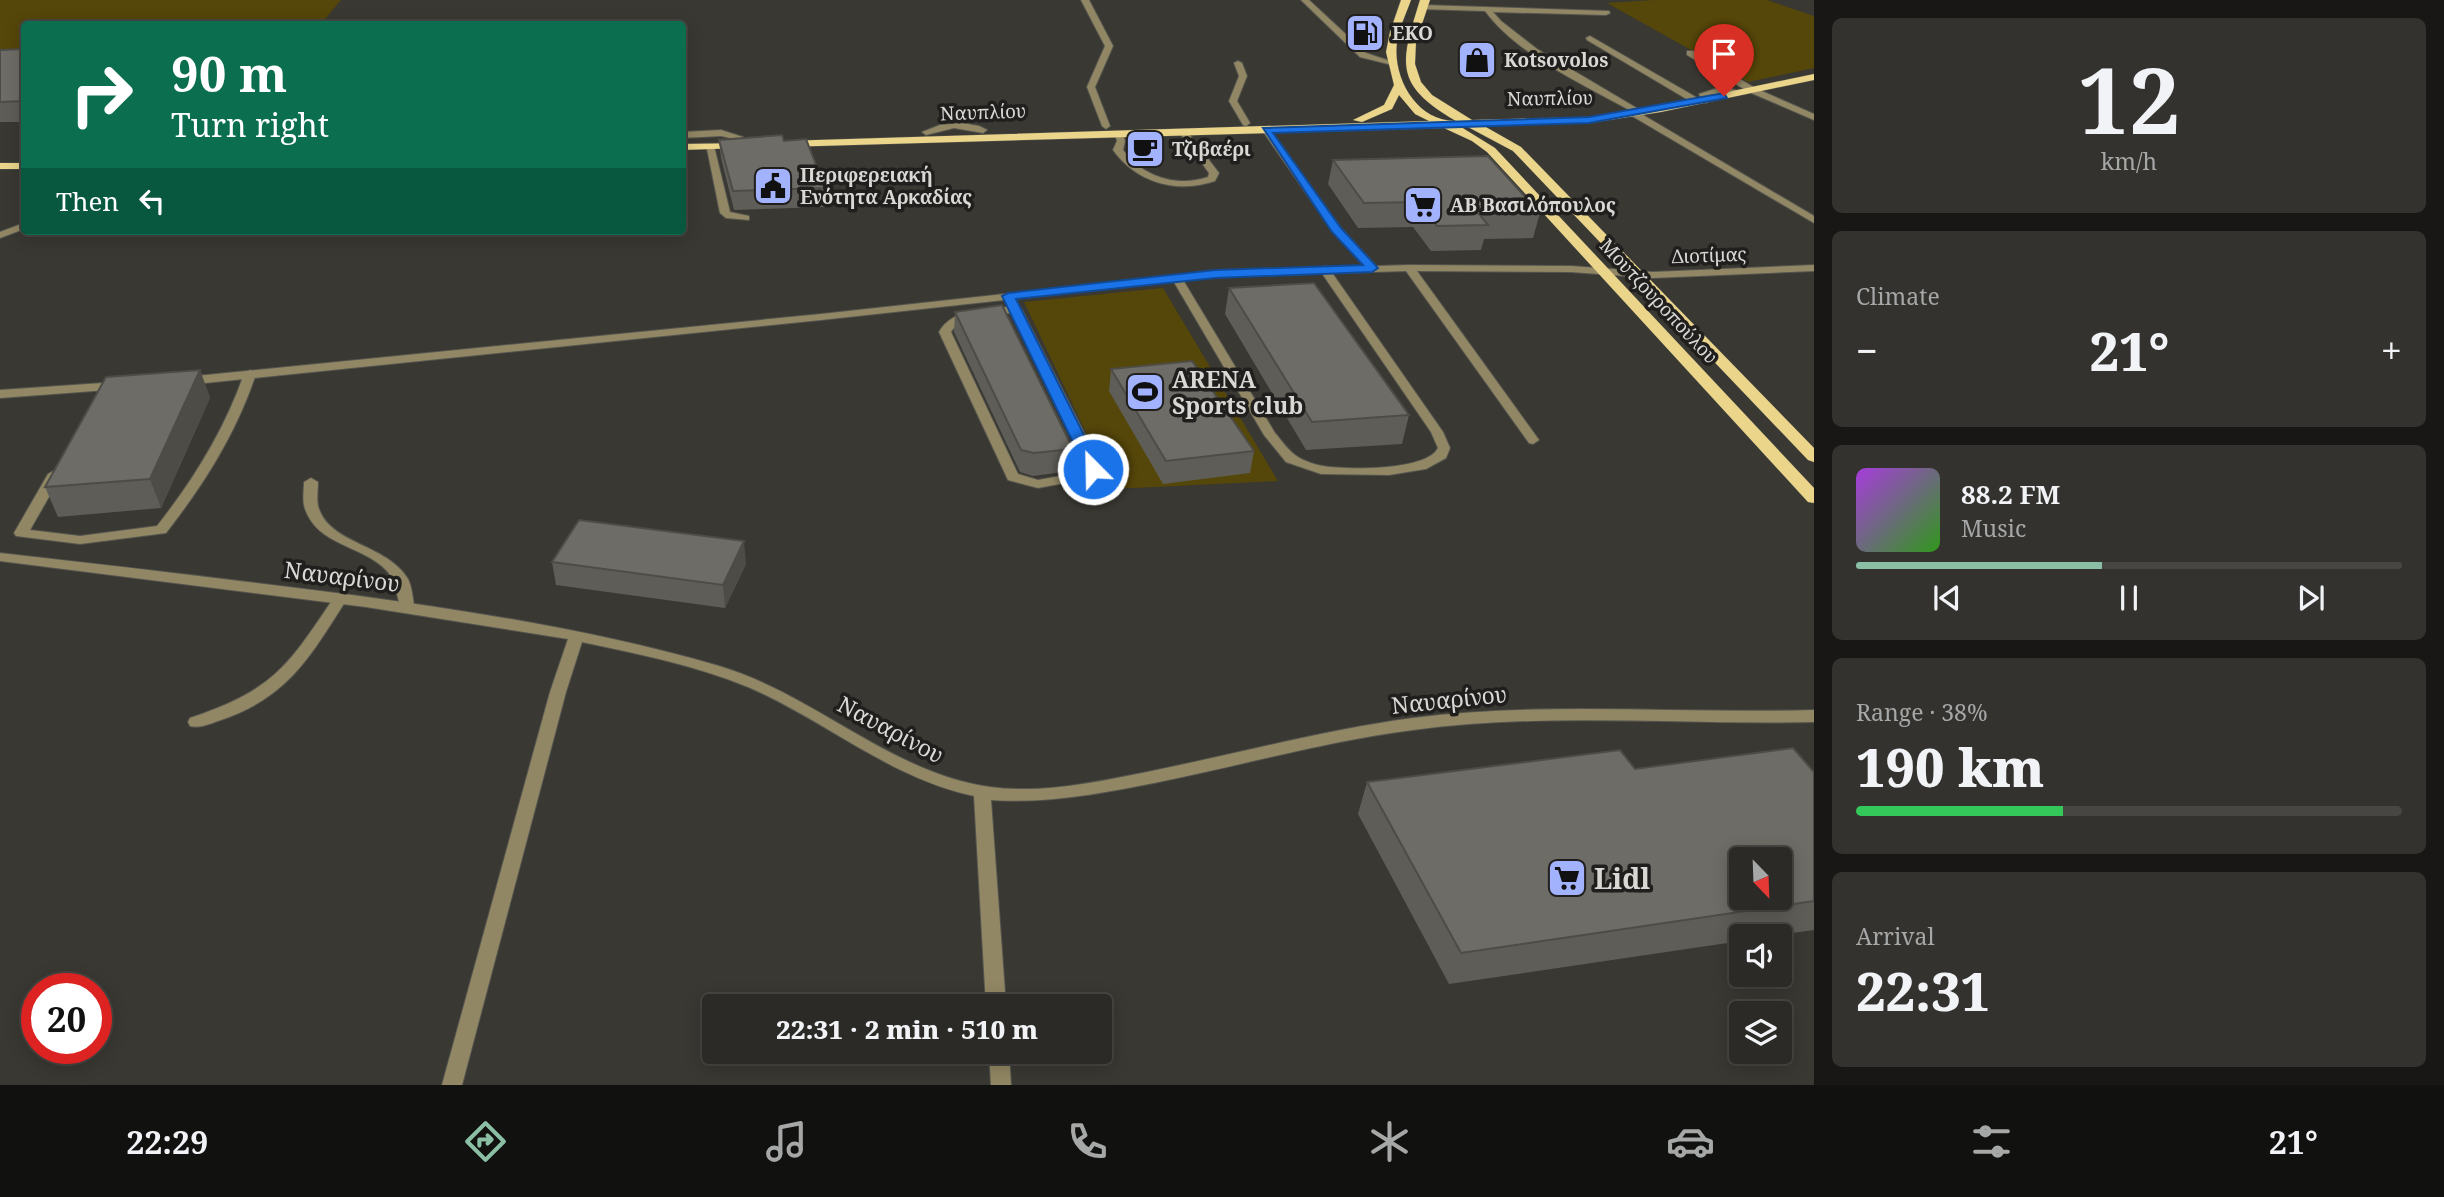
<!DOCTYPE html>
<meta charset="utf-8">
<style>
body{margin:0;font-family:"Noto Serif",serif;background:#33322e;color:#f1f3f6;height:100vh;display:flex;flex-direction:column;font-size:26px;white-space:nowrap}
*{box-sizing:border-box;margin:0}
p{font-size:23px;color:#a6a7a7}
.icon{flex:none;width:38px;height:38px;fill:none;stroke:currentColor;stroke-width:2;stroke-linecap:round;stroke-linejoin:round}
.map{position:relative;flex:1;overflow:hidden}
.side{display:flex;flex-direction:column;gap:18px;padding:18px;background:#181715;width:630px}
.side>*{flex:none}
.banner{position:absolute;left:21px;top:21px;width:665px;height:214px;border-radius:7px;box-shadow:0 4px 18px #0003,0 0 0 2px #474643;background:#0b6e4f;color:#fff;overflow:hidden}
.needle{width:46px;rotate:157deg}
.controls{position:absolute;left:1729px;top:847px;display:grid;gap:14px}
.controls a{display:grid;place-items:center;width:63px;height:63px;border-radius:7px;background:#2b2a26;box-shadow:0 4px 18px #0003,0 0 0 2px #474643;font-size:35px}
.speed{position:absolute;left:21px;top:973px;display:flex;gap:14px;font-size:35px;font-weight:700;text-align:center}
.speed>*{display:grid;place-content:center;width:91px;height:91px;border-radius:50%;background:#2b2a26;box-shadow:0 4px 18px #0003,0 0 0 2px #474643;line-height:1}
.speed .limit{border:10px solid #d22;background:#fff;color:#111}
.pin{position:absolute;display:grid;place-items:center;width:60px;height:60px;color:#fff;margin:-72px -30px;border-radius:50% 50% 50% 0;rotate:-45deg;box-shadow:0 0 7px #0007}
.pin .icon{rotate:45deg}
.me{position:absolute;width:77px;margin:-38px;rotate:337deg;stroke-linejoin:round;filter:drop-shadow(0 0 5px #0008)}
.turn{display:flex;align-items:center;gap:24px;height:147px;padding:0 35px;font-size:32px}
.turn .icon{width:91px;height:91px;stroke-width:2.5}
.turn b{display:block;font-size:49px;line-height:60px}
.then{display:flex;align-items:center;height:66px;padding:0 35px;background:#0003;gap:14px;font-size:26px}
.big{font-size:52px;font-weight:800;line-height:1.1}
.side .tile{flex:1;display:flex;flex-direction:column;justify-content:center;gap:10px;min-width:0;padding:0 24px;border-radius:10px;background:#33322e}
.side .dial{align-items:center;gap:0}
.dial b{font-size:91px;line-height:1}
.song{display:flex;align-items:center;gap:21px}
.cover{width:84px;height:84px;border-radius:10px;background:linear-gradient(135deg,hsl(280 70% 55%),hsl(110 70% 35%))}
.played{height:7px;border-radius:4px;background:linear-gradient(90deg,#8abfa5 45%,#474643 45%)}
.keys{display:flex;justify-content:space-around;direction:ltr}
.heat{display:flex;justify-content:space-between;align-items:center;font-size:38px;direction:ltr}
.charge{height:10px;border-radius:5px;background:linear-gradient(90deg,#34c759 38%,#474643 0)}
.trip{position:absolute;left:702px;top:994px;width:410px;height:70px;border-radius:7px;background:#2b2a26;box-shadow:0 4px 18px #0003,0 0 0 2px #474643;font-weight:800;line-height:70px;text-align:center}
.dock{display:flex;height:112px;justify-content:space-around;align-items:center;background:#11110f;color:#a6a7a7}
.dock .icon{width:49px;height:49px}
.dock .current{color:#8abfa5}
.dock b{font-size:32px;color:#f1f3f6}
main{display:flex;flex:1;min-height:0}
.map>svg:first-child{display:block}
.green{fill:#554609}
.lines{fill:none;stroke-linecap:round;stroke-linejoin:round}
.service-casing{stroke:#56554f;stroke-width:2}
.minor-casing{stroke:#56554f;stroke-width:2}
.tertiary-casing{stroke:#56554f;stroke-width:2}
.primary-casing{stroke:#56554f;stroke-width:1}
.service{fill:#918764;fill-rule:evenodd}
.minor{fill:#918764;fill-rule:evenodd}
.tertiary{fill:#918764;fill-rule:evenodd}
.primary{fill:#ead58b;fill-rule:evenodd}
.wall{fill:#5f5d58}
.shaded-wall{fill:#4d4c47}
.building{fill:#6e6c66;stroke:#4d4c47;stroke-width:2;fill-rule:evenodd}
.route{fill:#1a73e8;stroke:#114b97;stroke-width:2}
.labels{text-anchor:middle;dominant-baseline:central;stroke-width:7;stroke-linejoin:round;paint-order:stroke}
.far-poi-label{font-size:19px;font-weight:bold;fill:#d9d8d5;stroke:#201f1d;text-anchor:start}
.far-street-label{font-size:19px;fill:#d9d8d5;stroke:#201f1d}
.poi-label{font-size:23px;font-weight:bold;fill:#d9d8d5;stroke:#201f1d;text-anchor:start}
.street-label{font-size:23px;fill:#d9d8d5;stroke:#201f1d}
.near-poi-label{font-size:28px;font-weight:bold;fill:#d9d8d5;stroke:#201f1d;text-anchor:start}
</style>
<main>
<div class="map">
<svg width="1814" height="1085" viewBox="0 0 1814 1085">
<rect width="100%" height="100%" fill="#393832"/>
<!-- green -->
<g class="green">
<path d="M0,0H341L321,24H24V65H0Z"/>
<path d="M1654,0H1767L1814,16V68L1748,82L1607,3Z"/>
<path d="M1163,288L1278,481L1113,489L1024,302Z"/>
</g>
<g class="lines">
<!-- service casing -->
<g class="service-casing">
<g id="service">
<path d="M1721,87L1745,92C1737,96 1719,93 1708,95L1710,100L1706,103L1703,102L1699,94Z"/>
<path d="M962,123L979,126L987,130L983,133L954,128L926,135L922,132L940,125Z"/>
<path d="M1263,128H1269L1341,228L1376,266V270H1368L1333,232L1262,130Z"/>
<path d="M1183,129L1186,130L1219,173L1215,181C1177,194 1137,183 1113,150L1117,141L1115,134L1122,132L1125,141L1123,150C1142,176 1176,188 1208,177L1209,173L1179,132Z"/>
<path d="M721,130L743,137L739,140L721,136L682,138V132Z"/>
<path d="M706,144L714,146L730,212L749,216V220L726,218L720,213Z"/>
<path d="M1324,266L1328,267L1443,432L1450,448L1446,458L1426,469L1389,475L1321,474L1286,462L1264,435L1171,277L1172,275H1180L1275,433C1282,441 1289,452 1298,457C1304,461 1316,465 1323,466C1346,470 1427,471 1438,448L1431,432L1319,269Z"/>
<path d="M1008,294L1012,295L1022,310L1100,464L1099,472L1092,478L1038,488L1008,480L939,332C952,309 985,308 1009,307L1003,297ZM1012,313L1086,464V470L1083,472L1038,480L1018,474L951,332C962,314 993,314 1012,313Z"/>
<path d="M250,370L256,374C236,434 204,484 166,533L80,544L16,536L14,533L48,474L55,470L62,474L30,530L80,536L157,526C194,479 224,431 244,374Z"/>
<path d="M311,478L318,482C318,491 316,502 319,509C332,545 387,544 408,579C412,587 413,598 414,606L412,609H402C395,596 398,582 386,570C362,545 318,546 305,509C302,501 304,490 304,482Z"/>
<path d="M340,594L347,599C311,655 289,697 221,720C212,723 200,729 190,726L188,722L190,718C274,690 288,666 335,596Z"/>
</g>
</g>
<!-- minor casing -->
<g class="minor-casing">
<g id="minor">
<path d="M1081,0H1089L1113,46L1095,87L1110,126L1106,129L1102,126L1087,87L1105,46Z"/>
<path d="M1301,0H1309L1366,53L1396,63L1392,65L1360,57Z"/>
<path d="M1423,5L1609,11L1610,13L1606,15L1493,12L1501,21L1537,49L1645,113L1638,115C1589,87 1519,57 1485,11L1420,9L1419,7Z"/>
<path d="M1590,36L1701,100L1702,102L1695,104L1587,40L1586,38Z"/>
<path d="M1687,51H1693L1755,88L1814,114V120L1749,92L1687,55Z"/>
<path d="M1238,61L1242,63L1247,76L1237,101L1250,123L1246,126L1243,125L1229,101L1239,76L1234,63Z"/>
<path d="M24,223V229L0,238V232Z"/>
<path d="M1409,265L1571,266L1653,272L1814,265V271L1653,278L1571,272L1417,271L1539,440L1533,444L1529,443L1406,271L1215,277L821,320L186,385L180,381L186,377L821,314L1215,271Z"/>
<path d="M117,382L123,386L121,389L0,398V390Z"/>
<path d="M0,553C117,566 235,580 352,595C476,612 599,631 719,666C814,694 890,773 990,787C1042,794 1097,782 1147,772C1236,754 1323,730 1413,718C1546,701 1680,714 1814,710V722C1680,725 1545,712 1413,730C1327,741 1243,765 1159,782C1103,793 1048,804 991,800L1006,1006H986L974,796C889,778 825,720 748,687C695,665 638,654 582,642L566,692L462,1085H442L550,692L568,639L366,607L0,561Z"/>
<path d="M989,1052H1009L1011,1085H991Z"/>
</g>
</g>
<!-- tertiary casing -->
<g class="tertiary-casing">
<path id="tertiary" d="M1632,112H1638L1814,216V223L1632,116Z"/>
</g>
<!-- primary casing -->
<g class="primary-casing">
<g id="primary">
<path d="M1401,0H1411C1406,14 1399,28 1397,42C1392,78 1417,122 1456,121C1392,84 1401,62 1420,0H1430L1416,42L1415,64L1421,82L1432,95L1472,120L1589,117L1661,106L1814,74V80L1661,112L1589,123L1484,126L1521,147L1814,448V462L1808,460L1513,151L1468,127H1461L1495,148L1814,488V503L1808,502L1487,152L1472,141L1444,128L784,147L778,144L784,141L1429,121L1415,114L1399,95L1392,109L1362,122L1353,120L1384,105L1394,85L1386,52L1390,32Z"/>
<path d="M746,143V147L742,148L682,150V144Z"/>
<rect x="0" y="163" width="24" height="6"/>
</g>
</g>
<!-- service -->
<use href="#service" class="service"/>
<!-- minor -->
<use href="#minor" class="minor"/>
<!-- tertiary -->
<use href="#tertiary" class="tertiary"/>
<!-- primary -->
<use href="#primary" class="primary"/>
</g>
<!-- wall -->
<g class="wall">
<path d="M24,49V122H0V50Z"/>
<path d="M719,140L784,141L825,188L826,207L734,210L721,158Z"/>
<path d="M1333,160L1540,213L1533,238L1484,239L1481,250L1431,251L1413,227L1358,228L1328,184Z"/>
<path d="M1229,288L1409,415L1402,444L1306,450L1225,314Z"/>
<path d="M955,312L1073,449L1071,471L1033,476L1020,472L954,332Z"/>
<path d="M1111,369L1254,451L1250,473L1163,484L1109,391Z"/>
<path d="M200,370L210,398L161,508L58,517L45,487Z"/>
<path d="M552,562L746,564L725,608L556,585Z"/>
<path d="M1814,772V930L1771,936H1741V941L1449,984L1358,814L1367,782Z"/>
</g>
<!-- shaded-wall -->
<g class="shaded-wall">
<path d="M200,370L210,398L161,508L150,479Z"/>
<path d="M744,541L746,564L725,608L723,585Z"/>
</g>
<!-- building -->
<g class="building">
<path d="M24,49V101L0,102V50Z"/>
<path d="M782,135L784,141L806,139L825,188L733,191L719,140Z"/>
<path d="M1488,156L1540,213L1479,214L1488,225L1437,226L1418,202L1364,203L1333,160Z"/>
<path d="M1314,283L1409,415L1312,422L1229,288Z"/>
<path d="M1002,305L1073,449L1034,453L1021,450L955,312Z"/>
<path d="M1192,361L1254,451L1166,461L1111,369Z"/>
<path d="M200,370L150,479L45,487L106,377Z"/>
<path d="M579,520L744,541L723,585L552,562Z"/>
<path d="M1793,748L1814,772V901L1461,953L1367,782L1620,750L1635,769ZM1741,859H1780V898H1741Z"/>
</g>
<!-- route -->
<path class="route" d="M1724,93L1727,98L1589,123L1273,133L1341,228L1378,268L1372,272L1215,278L1016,299L1101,469L1099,472H1088L1086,469L1002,296L1008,293L1215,270L1363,265L1332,232L1263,128L1589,117Z"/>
<!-- icons -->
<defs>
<g id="fuel-square" transform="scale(2.0125)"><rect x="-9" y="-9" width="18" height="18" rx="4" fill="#a2b2fd" stroke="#201f1d"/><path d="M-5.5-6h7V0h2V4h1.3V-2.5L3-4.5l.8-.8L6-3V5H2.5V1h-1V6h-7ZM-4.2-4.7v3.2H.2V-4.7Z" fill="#111"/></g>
<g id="shop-square" transform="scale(2.0125)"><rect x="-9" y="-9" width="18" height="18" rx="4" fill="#a2b2fd" stroke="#201f1d"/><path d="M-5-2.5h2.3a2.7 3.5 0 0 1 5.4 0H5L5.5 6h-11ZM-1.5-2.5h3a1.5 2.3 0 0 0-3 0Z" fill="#111"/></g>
<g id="cafe-square" transform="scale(2.0125)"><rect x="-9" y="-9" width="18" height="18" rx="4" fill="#a2b2fd" stroke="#201f1d"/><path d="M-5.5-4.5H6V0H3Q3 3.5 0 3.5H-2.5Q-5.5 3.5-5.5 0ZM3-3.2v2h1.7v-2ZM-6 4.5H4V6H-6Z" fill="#111"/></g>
<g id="civic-square" transform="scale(2.0125)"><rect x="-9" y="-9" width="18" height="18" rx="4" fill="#a2b2fd" stroke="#201f1d"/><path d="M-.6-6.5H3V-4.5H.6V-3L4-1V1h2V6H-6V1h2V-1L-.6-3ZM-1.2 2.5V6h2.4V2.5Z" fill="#111"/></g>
<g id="supermarket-square" transform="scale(2.0125)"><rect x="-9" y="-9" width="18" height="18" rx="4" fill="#a2b2fd" stroke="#201f1d"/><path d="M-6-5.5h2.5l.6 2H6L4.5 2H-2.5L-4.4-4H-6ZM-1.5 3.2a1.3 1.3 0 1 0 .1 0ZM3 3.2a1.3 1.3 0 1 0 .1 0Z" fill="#111"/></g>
<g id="stadium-square" transform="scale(2.0125)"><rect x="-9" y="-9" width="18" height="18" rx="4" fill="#a2b2fd" stroke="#201f1d"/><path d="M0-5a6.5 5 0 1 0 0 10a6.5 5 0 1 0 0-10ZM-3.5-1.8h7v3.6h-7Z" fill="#111"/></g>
</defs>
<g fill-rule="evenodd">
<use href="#fuel-square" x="1365" y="33"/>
<use href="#shop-square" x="1477" y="60"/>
<use href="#cafe-square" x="1145" y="149"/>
<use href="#civic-square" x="773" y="186"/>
<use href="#supermarket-square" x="1423" y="205"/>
<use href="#stadium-square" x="1145" y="392"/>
<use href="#supermarket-square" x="1567" y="878"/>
</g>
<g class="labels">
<!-- far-poi labels -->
<g class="far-poi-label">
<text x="1392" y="33">EKO</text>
<text x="1504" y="60">Kotsovolos</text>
<text x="1172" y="149">Τζιβαέρι</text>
<text x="800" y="175">Περιφερειακή<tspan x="800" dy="22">Ενότητα Αρκαδίας</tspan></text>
<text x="1450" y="205">ΑΒ Βασιλόπουλος</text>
</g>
<!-- far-street labels -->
<g class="far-street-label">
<text transform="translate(1550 98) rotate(-1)">Ναυπλίου</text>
<text transform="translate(983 112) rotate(-2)">Ναυπλίου</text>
<text transform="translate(1709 255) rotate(-2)">Διοτίμας</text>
<text transform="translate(1659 301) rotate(47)">Μουτζουροπούλου</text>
</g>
<!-- poi labels -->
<g class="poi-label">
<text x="1172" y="379">ARENA<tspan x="1172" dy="26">Sports club</tspan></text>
</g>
<!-- street labels -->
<g class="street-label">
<text transform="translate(342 576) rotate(7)">Ναυαρίνου</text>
<text transform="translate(1449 699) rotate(-6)">Ναυαρίνου</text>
<text transform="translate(891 729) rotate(28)">Ναυαρίνου</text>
</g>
<!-- near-poi labels -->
<g class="near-poi-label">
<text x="1594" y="878">Lidl</text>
</g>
</g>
</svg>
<div class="controls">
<a><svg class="needle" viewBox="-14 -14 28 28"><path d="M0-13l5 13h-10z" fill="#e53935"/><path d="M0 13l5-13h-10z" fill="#a6a7a7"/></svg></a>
<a><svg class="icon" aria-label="sound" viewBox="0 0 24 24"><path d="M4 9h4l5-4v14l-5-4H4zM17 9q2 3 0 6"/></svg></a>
<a><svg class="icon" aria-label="layers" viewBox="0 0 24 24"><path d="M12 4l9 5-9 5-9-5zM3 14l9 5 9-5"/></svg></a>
</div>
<div class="speed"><div class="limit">20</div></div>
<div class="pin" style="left:1724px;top:96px;background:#d93025"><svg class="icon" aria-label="arrive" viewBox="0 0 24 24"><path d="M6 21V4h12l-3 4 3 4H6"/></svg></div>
<svg class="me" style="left:1093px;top:469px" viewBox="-20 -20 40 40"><circle r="17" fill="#1a73e8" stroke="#fff" stroke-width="3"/><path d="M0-11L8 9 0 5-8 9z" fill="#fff"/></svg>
<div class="trip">22:31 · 2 min · 510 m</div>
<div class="banner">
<div class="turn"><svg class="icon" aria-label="right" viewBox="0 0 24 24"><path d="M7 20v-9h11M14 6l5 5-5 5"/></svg><div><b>90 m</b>Turn right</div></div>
<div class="then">Then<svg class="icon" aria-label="left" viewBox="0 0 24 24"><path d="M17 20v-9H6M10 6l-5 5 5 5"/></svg></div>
</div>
</div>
<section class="side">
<div class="tile dial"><b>12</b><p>km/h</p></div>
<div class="tile"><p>Climate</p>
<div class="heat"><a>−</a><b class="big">21°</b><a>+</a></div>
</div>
<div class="tile">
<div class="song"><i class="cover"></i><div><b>88.2 FM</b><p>Music</p></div></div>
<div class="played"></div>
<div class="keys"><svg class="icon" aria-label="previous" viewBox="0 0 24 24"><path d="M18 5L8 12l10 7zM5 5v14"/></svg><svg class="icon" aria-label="pause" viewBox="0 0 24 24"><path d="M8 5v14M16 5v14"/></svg><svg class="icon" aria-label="next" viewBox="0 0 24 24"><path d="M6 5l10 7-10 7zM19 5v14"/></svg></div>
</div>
<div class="tile"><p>Range · 38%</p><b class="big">190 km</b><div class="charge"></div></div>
<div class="tile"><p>Arrival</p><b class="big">22:31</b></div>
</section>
</main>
<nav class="dock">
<b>22:29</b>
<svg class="icon current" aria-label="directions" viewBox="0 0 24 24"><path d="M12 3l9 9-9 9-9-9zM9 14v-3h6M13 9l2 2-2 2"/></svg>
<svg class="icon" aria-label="music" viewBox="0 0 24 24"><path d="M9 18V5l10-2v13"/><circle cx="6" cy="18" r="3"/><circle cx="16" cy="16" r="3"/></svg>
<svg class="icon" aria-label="phone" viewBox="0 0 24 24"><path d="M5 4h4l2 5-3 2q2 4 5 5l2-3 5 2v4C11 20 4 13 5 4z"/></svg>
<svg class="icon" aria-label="climate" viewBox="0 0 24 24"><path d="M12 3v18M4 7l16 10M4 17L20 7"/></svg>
<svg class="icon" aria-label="car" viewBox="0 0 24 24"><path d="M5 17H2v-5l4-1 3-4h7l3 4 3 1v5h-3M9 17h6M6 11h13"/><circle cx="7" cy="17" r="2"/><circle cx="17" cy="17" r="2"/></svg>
<svg class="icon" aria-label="filters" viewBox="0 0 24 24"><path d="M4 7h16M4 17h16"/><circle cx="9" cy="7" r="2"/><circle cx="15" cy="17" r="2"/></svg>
<b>21°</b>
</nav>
